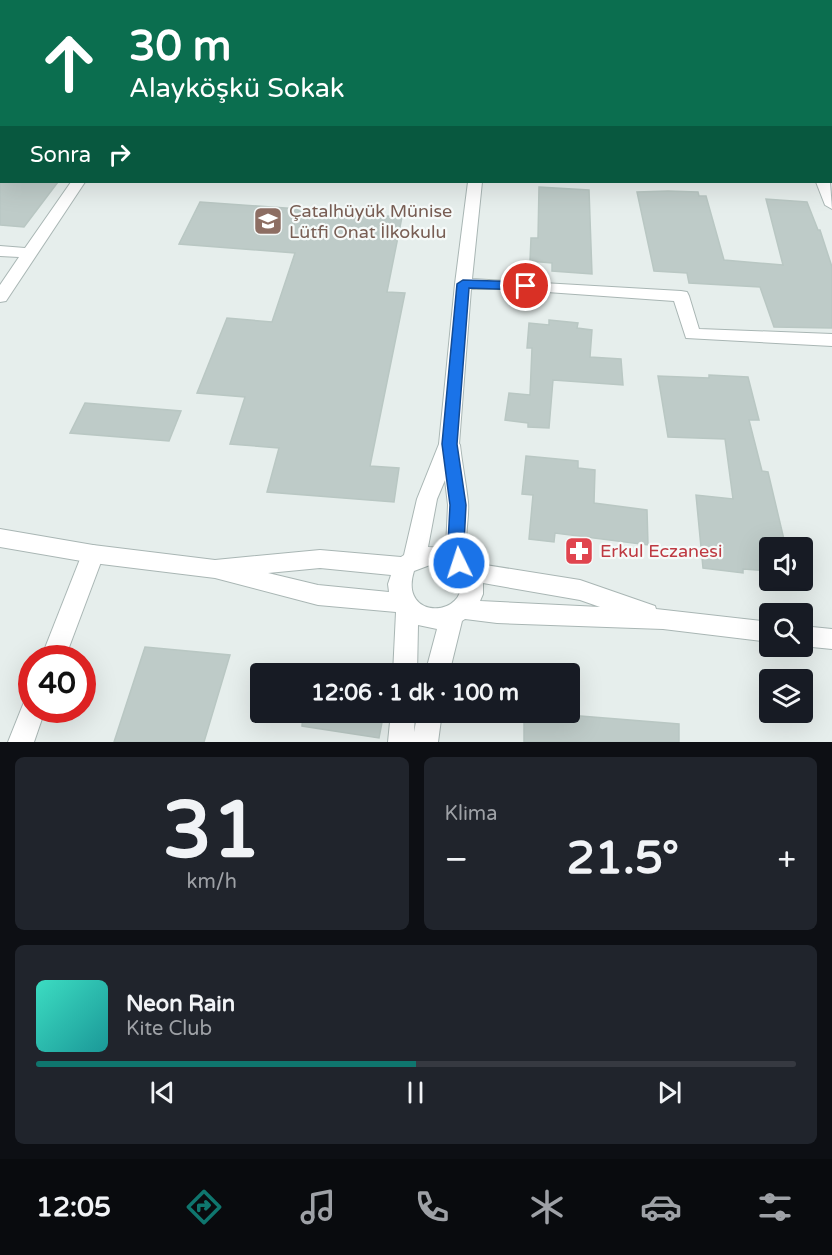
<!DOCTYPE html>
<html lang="tr">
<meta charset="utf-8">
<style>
body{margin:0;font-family:"Varela Round",sans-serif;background:#20242c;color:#f1f3f6;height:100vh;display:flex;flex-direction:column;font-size:22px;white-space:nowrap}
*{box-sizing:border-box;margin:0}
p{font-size:20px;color:#9ea1a6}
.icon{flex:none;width:33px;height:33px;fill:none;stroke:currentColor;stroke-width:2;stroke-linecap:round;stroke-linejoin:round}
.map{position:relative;height:742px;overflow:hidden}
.drawer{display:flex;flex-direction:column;gap:15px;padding:15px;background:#0d0f14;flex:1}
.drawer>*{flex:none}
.hud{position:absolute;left:0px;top:0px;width:832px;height:183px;box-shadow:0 6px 24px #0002;background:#0b6e4f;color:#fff;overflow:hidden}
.controls{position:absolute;left:759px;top:537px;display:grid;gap:12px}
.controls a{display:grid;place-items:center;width:54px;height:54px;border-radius:6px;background:#171b24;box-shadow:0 6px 24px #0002;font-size:30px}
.speed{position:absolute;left:18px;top:645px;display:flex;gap:12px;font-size:30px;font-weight:700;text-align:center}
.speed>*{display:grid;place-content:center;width:78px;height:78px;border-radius:50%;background:#171b24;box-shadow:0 6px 24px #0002;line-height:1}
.speed .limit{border:9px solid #d22;background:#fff;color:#111}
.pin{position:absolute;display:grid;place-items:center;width:51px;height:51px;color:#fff;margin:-26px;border:3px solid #fff;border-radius:50%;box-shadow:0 2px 6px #0007}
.me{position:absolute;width:66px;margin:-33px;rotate:356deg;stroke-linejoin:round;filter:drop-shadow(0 0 4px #0008)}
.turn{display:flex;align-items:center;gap:21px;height:126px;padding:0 30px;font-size:27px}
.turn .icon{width:78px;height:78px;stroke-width:2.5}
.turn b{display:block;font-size:42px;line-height:51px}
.then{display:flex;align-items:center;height:57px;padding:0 30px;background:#0003;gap:12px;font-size:22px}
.big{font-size:45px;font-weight:700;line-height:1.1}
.drawer .tile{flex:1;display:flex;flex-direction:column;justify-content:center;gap:9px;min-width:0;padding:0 21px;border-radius:9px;background:#20242c}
.drawer .dial{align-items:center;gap:0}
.dial b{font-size:78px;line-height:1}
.song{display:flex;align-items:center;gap:18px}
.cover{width:72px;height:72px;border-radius:9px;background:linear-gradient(135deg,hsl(170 70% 55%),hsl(180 70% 35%))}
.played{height:6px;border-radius:3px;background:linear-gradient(90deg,#0f766e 50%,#363941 50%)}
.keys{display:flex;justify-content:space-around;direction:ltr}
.heat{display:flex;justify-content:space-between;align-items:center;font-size:33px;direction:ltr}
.drawer .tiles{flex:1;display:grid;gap:15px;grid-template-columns:1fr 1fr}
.tile:last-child{grid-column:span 2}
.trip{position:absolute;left:250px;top:663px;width:330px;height:60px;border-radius:6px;background:#171b24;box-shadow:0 6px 24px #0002;font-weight:700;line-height:60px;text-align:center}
.tab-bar{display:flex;height:96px;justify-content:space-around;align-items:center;background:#090b0e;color:#9ea1a6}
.tab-bar .icon{width:42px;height:42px}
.tab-bar .active{color:#0f766e}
.tab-bar b{font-size:27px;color:#f1f3f6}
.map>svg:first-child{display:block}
.building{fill:#becbc8;stroke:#b9c7c3;stroke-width:1.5}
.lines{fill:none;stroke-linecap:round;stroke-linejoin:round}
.minor-casing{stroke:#a9b6b4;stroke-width:2}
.tertiary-casing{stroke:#a9b6b4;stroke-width:2}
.minor{fill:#fff;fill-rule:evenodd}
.tertiary{fill:#fff;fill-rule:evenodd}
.route{fill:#1a73e8;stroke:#114b97;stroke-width:1.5}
.labels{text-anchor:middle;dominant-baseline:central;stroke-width:4.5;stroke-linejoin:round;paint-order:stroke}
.education-label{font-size:18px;fill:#785e54;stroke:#f6faf9;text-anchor:start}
.health-label{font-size:18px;fill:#be3a42;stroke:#f6faf9;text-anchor:start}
</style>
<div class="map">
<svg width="832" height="742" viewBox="0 0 832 742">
<rect width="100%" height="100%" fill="#e6eeec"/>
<!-- building -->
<g class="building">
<path d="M0,182H58L24,227L0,225Z"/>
<path d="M539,187L589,190L592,274L552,271V263L530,261L531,238H538Z"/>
<path d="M668,191L698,192L699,196H706L724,260L783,265L766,199L807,202L818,230H820L832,267V328L774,327L760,287L689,283L687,273L654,271L637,192Z"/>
<path d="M200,202L299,209V211L402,217L387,292L405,293L370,466L399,468L394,502L267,492L279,448L230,444L245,397L197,393L227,318L272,322L295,253L179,244Z"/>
<path d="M549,320L578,323L577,328L592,330L590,357L621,359L623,385L553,380L549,428L528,427V423L505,420L509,393L530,395L532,348H527L529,323L549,325Z"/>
<path d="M709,375L748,377L759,420H749L762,471L768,472L786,548H770V571L743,569V573L703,568L696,495L733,499L725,439L668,437L658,376L709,378Z"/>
<path d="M85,403L181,411L169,441L70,433Z"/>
<path d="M526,456L578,461V468L595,470L594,503L647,510L648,545L555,533L554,542L529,539L533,495L522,494Z"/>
<path d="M145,647L230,655L204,742H114Z"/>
<path d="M303,712H384L379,738L302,726Z"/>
<path d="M524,712H567L568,715L679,724V742H524Z"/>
</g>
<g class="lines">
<!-- minor casing -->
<g class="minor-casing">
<g id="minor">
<path d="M29,0H39L28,2Z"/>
<path d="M195,0H205L194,2Z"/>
<rect x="355" y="0" width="10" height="2"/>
<rect x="550" y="0" width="10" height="2"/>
<path d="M752,0H762L763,2H752Z"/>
<path d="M0,31H2L0,39Z"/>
<rect x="831" y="109" width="1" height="8"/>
<path d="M71,182H85L6,301L0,302V285L19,257L0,256V246L25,248Z"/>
<path d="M468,182H482L472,279L681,291L687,292L689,296L699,329L832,334V346L686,338L674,301L503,289H471L459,444L456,449L449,451L442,449L439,444L455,284Z"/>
<path d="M816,182H830L832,209L825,205Z"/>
<path d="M93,545L101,548L104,554L65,658H41L82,554L85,548Z"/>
<path d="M32,699V710H45L34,742H8L24,702Z"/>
</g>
</g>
<!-- tertiary casing -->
<g class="tertiary-casing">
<g id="tertiary">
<path d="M449,437L456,439L460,445C462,464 466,483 468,502C470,521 460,548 473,563L580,580L655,606L656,609L770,622V642L663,629L497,623L465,619L462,621L449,674H425L437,629L418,625L417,674H393L396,612L318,605L215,578L93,563L0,547V529L93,545L215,560L320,550L401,557L404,555L417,499L439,444L442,439ZM445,480L448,505L446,548L428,547L437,499ZM430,565L446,566L460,578C470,617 398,622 414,571ZM320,568L391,575L388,584L389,592L318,585L268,573ZM483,583L580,600L600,607L480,601L483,594Z"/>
<path d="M802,626L832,629V649L802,646Z"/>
<path d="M391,712H415L414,732L418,712H442L438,742H388Z"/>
</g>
</g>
<!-- minor -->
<use href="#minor" class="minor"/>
<!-- tertiary -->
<use href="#tertiary" class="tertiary"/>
</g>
<!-- route -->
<path class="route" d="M463,280L526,282L532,286L526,290L469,288L457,444L466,505L464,544L467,563L465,568L459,570L453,568L448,544L450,505L442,444L457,284Z"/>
<!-- icons -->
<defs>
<g id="school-square" transform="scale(1.5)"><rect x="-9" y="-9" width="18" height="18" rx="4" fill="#8d6e63" stroke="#f6faf9"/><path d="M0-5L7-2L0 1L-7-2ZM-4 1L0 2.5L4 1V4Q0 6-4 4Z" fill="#fff"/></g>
<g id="pharmacy-square" transform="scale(1.5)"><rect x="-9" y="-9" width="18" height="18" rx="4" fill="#e0444e" stroke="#f6faf9"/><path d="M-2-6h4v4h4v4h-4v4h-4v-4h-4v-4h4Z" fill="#fff"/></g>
</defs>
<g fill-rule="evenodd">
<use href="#school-square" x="268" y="221"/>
<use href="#pharmacy-square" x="579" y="551"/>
</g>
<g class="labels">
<!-- education labels -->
<g class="education-label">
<text x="289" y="211">Çatalhüyük Münise<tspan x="289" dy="21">Lütfi Onat İlkokulu</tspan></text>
</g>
<!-- health labels -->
<g class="health-label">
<text x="600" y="551">Erkul Eczanesi</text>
</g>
</g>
</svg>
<div class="controls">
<a><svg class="icon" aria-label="sound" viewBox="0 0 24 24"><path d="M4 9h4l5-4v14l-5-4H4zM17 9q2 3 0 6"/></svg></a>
<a><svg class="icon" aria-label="search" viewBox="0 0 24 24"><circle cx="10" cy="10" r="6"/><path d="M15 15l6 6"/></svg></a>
<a><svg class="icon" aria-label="layers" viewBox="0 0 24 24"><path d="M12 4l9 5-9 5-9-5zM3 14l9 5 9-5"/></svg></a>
</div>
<div class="speed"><div class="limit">40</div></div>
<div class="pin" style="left:526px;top:286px;background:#d93025"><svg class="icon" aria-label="arrive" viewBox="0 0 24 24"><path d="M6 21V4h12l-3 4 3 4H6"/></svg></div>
<svg class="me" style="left:459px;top:563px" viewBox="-20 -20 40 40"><circle r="17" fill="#1a73e8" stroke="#fff" stroke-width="3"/><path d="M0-11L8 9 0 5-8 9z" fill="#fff"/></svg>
<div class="trip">12:06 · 1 dk · 100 m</div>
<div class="hud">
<div class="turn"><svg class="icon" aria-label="ahead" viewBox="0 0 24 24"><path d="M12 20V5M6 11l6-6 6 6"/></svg><div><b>30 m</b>Alayköşkü Sokak</div></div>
<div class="then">Sonra<svg class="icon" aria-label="right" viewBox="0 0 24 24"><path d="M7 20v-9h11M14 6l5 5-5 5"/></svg></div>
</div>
</div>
<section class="drawer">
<div class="tiles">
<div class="tile dial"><b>31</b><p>km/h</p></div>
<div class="tile"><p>Klima</p>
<div class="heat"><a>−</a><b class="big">21.5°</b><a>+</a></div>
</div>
<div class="tile">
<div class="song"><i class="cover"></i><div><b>Neon Rain</b><p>Kite Club</p></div></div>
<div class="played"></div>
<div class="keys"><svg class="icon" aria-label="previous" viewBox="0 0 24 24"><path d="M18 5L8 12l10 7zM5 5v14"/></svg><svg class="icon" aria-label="pause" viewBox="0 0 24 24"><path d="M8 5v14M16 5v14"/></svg><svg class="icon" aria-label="next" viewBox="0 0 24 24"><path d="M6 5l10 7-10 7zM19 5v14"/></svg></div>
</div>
</div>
</section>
<nav class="tab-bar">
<b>12:05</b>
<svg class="icon active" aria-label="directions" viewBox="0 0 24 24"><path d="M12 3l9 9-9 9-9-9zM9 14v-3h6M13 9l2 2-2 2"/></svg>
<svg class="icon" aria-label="music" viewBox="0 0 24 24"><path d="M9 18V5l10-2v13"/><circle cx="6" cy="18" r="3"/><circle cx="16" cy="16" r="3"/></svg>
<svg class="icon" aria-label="phone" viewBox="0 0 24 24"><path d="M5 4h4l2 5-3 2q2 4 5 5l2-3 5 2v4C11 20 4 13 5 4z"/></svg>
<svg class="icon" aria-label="climate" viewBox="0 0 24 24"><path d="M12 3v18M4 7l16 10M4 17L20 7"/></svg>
<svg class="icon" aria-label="car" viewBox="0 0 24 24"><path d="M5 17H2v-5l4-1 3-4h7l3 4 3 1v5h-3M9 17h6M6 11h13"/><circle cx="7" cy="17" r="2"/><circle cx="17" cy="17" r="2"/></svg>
<svg class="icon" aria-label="filters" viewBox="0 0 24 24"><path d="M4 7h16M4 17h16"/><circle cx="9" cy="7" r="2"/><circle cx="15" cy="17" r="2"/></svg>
</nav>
